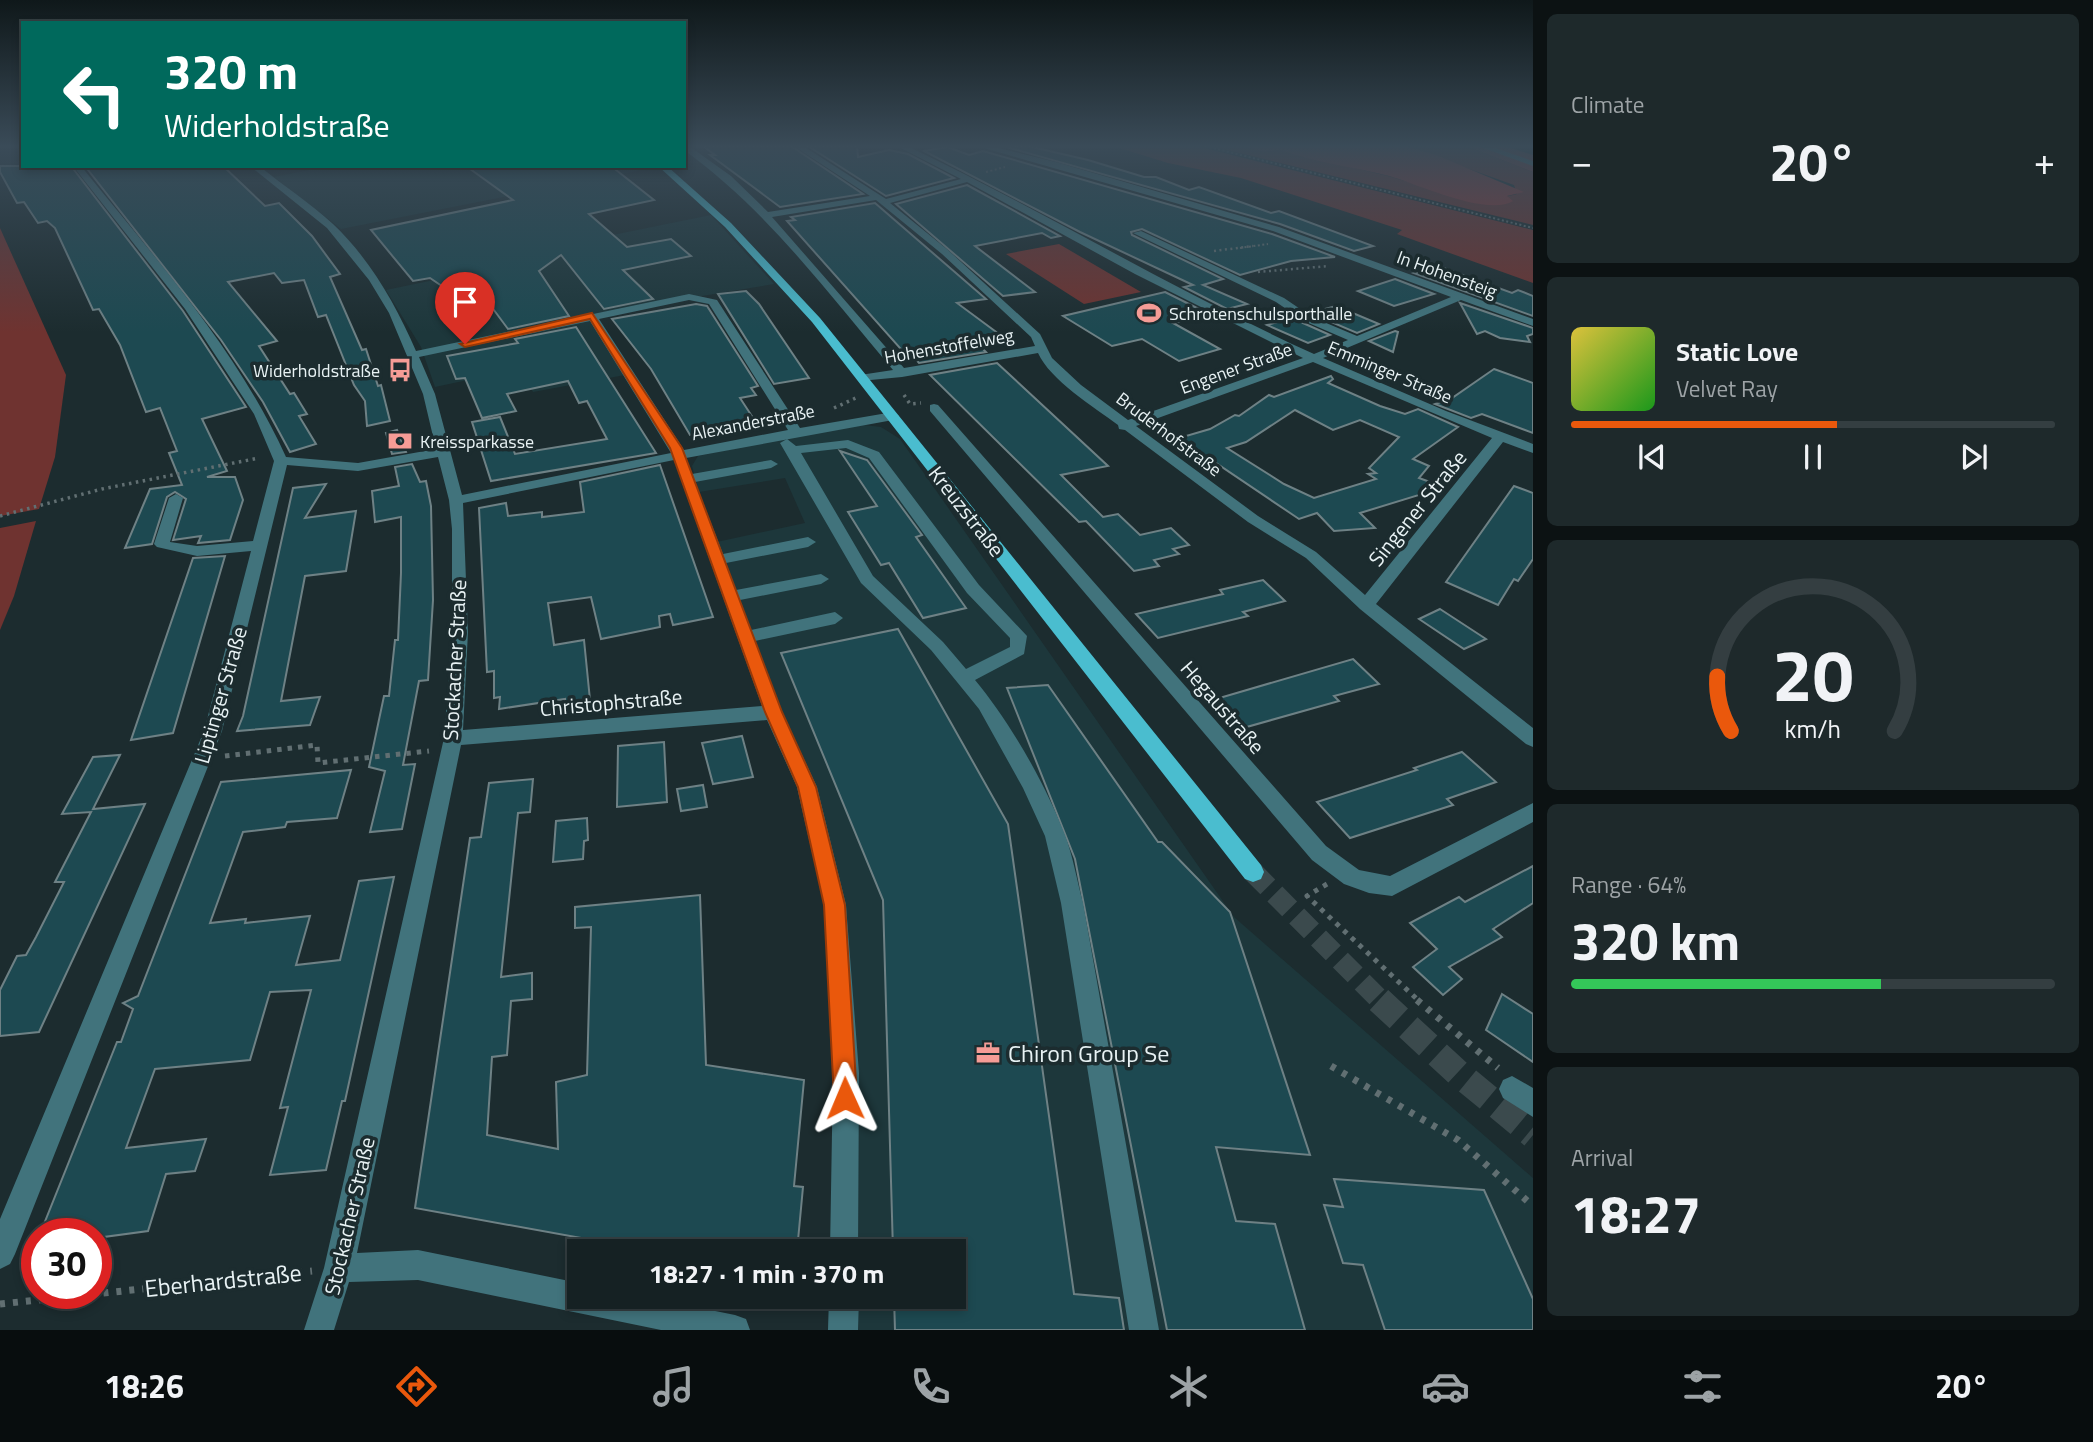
<!DOCTYPE html>
<meta charset="utf-8">
<style>
body{margin:0;font-family:"Titillium Web",sans-serif;background:#1e292b;color:#f1f3f6;height:100vh;display:flex;flex-direction:column;font-size:26px;white-space:nowrap}
*{box-sizing:border-box;margin:0}
p{font-size:23px;color:#9da3a6}
.icon{flex:none;width:38px;height:38px;fill:none;stroke:currentColor;stroke-width:2;stroke-linecap:round;stroke-linejoin:round}
.map{position:relative;flex:1;overflow:hidden}
.drawer{display:flex;flex-direction:column;gap:14px;padding:14px;background:#0c1213;width:560px}
.drawer>*{flex:none}
.banner{position:absolute;left:21px;top:21px;width:665px;height:147px;border-radius:0px;box-shadow:0 4px 10px #0003,0 0 0 2px #343e41;background:#00695c;color:#fff;overflow:hidden}
.speed{position:absolute;left:21px;top:1218px;display:flex;gap:14px;font-size:35px;font-weight:700;text-align:center}
.speed>*{display:grid;place-content:center;width:91px;height:91px;border-radius:50%;background:#152123;box-shadow:0 4px 10px #0003,0 0 0 2px #343e41;line-height:1}
.speed .limit{border:10px solid #d22;background:#fff;color:#111}
.pin{position:absolute;display:grid;place-items:center;width:60px;height:60px;color:#fff;margin:-72px -30px;border-radius:50% 50% 50% 0;rotate:-45deg;box-shadow:0 0 7px #0007}
.pin .icon{rotate:45deg}
.me{position:absolute;width:77px;margin:-38px;rotate:359deg;stroke-linejoin:round;filter:drop-shadow(0 0 5px #0008)}
.turn{display:flex;align-items:center;gap:24px;height:147px;padding:0 28px;font-size:32px}
.turn .icon{width:91px;height:91px;stroke-width:2.5}
.turn b{display:block;font-size:49px;line-height:60px}
.big{font-size:52px;font-weight:700;line-height:1.1}
.drawer .card{flex:1;display:flex;flex-direction:column;justify-content:center;gap:10px;min-width:0;padding:0 24px;border-radius:10px;background:#1e292b}
.drawer .dial{align-items:center;gap:0}
.dial svg{height:182px;overflow:visible;fill:none;stroke:#343e41;stroke-width:7;stroke-linecap:round;text-anchor:middle}
.dial text{fill:#f1f3f6;stroke:none}
.song{display:flex;align-items:center;gap:21px}
.cover{width:84px;height:84px;border-radius:10px;background:linear-gradient(135deg,hsl(50 70% 55%),hsl(120 70% 35%))}
.played{height:7px;border-radius:4px;background:linear-gradient(90deg,#ea580c 55%,#343e41 55%)}
.keys{display:flex;justify-content:space-around;direction:ltr}
.heat{display:flex;justify-content:space-between;align-items:center;font-size:38px;direction:ltr}
.charge{height:10px;border-radius:5px;background:linear-gradient(90deg,#34c759 64%,#343e41 0)}
.trip{position:absolute;left:567px;top:1239px;width:399px;height:70px;border-radius:0px;background:#152123;box-shadow:0 4px 10px #0003,0 0 0 2px #343e41;font-weight:700;line-height:70px;text-align:center}
.dock{display:flex;height:112px;justify-content:space-around;align-items:center;background:#080d0e;color:#9da3a6}
.dock .icon{width:49px;height:49px}
.dock .current{color:#ea580c}
.dock b{font-size:32px;color:#f1f3f6}
main{display:flex;flex:1;min-height:0}
.map>svg:first-child{display:block}
.built{fill:#1d373b}
.green{fill:#6f3330}
.forest{fill:#923736}
.building{fill:#1d4951;stroke:#6e8185;stroke-width:2;fill-rule:evenodd}
.lines{fill:none;stroke-linecap:round;stroke-linejoin:round}
.major-tunnel-far1{stroke:#3b4a4d;stroke-width:21;stroke-dasharray:21 10;stroke-linecap:butt}
.major-tunnel{stroke:#3b4a4d;stroke-width:27;stroke-dasharray:27 13;stroke-linecap:butt}
.path-far4{stroke:#616f72;stroke-width:2;stroke-dasharray:2 2.5;stroke-linecap:butt}
.path-far3{stroke:#616f72;stroke-width:2.5;stroke-dasharray:2 3.5;stroke-linecap:butt}
.path-far2{stroke:#616f72;stroke-width:3.5;stroke-dasharray:2.5 4.5;stroke-linecap:butt}
.path-far1{stroke:#616f72;stroke-width:5;stroke-dasharray:4.5 6;stroke-linecap:butt}
.path{stroke:#616f72;stroke-width:7;stroke-dasharray:5 8;stroke-linecap:butt}
.minor{fill:#41737c;fill-rule:evenodd}
.major{fill:#4abdcf;fill-rule:evenodd}
.route{fill:#ea580c;stroke:#983908;stroke-width:2}
.labels{text-anchor:middle;dominant-baseline:central;stroke-width:7;stroke-linejoin:round;paint-order:stroke}
.far-street-label{font-size:18px;fill:#e8f2f4;stroke:#1c2c2f}
.far-poi-label{font-size:18px;fill:#e8f2f4;stroke:#1c2c2f;text-anchor:start}
.street-label{font-size:21px;fill:#e8f2f4;stroke:#1c2c2f}
.near-poi-label{font-size:24px;fill:#e8f2f4;stroke:#1c2c2f;text-anchor:start}
.near-street-label{font-size:24px;fill:#e8f2f4;stroke:#1c2c2f}
</style>
<main>
<div class="map">
<svg width="1533" height="1330" viewBox="0 0 1533 1330">
<rect width="100%" height="100%" fill="#1c2c2f"/>
<!-- built -->
<g class="built">
<path d="M329,166H656L657,167L341,229L274,177Z"/>
<path d="M711,215L774,284L593,314L625,375L533,392L520,369L435,387L421,347L386,290L526,261L529,252Z"/>
<path d="M855,424L881,427L900,439L1234,917L1533,1178V1330H844L845,1297H954V1251H846L850,1080L838,903L712,543L805,523L785,478L699,492L692,466L698,456Z"/>
</g>
<!-- green -->
<g class="green">
<path d="M1113,146H1196L1533,230V283L1397,234L1402,230L1241,178L1168,163Z"/>
<path d="M1211,146H1242L1263,152L1280,150L1388,176L1479,203L1517,194L1514,185L1405,146H1466L1533,172V225Z"/>
<path d="M0,228L66,375L55,457L39,509L0,516Z"/>
<path d="M1059,244L1141,292L1084,304L1006,254Z"/>
<path d="M36,521L14,596L0,630V528Z"/>
</g>
<!-- forest -->
<g class="forest">
<path d="M1242,146H1405L1436,155L1524,192L1507,196L1513,201C1488,217 1417,184 1389,176C1353,167 1315,162 1280,150L1263,152Z"/>
<path d="M1466,146H1504L1533,155V172Z"/>
</g>
<!-- building -->
<g class="building">
<path d="M703,146H791L863,194L780,207L710,155H715Z"/>
<path d="M808,146H857L858,157L889,150L908,154L954,178L886,196Z"/>
<path d="M1015,146H1028L1088,160L1144,177H1156L1189,190L1199,187L1271,213L1279,211L1373,246L1354,251L1280,224L1010,148Z"/>
<path d="M947,147L969,155L983,151L1272,234L1335,257L1291,261L1240,275L1142,229L1131,232L1132,235L1223,279L1203,285L1247,304L1227,309L1184,287L1193,285L1080,232L924,151Z"/>
<path d="M0,166H71L183,311L246,407L202,419L227,471L207,477H235L243,500L230,540L198,543L201,536L173,540L186,499L175,492L167,497L152,544L125,548L150,489L182,485L169,453L177,451L160,408L146,412L120,345L99,309L93,310L55,228L47,221L38,223L24,202L17,203L0,172Z"/>
<path d="M85,166H223L265,206L279,203L312,236L340,274L330,277L362,350L366,349L378,386L381,385L390,421L367,426L365,401L354,385L326,315L318,317L304,280L282,283L274,273L228,282L277,341L259,346L290,394L294,393L307,414L299,416L316,444L290,452L263,402L221,340Z"/>
<path d="M466,166H611L654,200L589,214L627,247L671,239L691,256L623,270L653,299L604,309L561,255L539,271L569,316L508,329L488,302L465,307L458,297L430,278L413,281L371,230L513,200Z"/>
<path d="M967,185L1060,236L1051,238L1042,233L975,246L1035,292L1003,296L896,204Z"/>
<path d="M875,203L986,299L957,303L1003,337L977,343L986,352L919,363L912,355L907,356L787,221L795,220L791,217Z"/>
<path d="M1438,266L1512,293L1518,290L1533,296V316L1414,273L1435,267L1440,268Z"/>
<path d="M1395,279L1434,294L1394,306L1358,291Z"/>
<path d="M746,291L759,304L809,378L774,384L718,294Z"/>
<path d="M1165,292L1209,314L1173,323L1220,349L1179,361L1142,339L1112,346L1063,316Z"/>
<path d="M1460,303L1533,328V334L1527,336L1530,342L1500,338L1485,331L1477,334Z"/>
<path d="M696,304L707,306L758,386L751,388L756,395L740,398L759,427L735,432L732,427L690,435L651,369L612,319Z"/>
<path d="M1336,306L1379,324L1357,333L1310,313Z"/>
<path d="M1294,317L1303,323L1330,335L1308,343L1267,325Z"/>
<path d="M576,327L656,453L491,481L472,422L500,417L515,454L607,439L587,401L579,403L568,381L507,394L516,411L482,418L465,378L456,379L447,356L518,343L515,339Z"/>
<path d="M1395,331L1398,332L1393,352L1369,341Z"/>
<path d="M997,363L1108,466L1061,475L1103,517L1118,514L1140,535L1171,528L1189,545L1173,549L1179,554L1154,560L1159,566L1134,571L1086,521L1079,522L930,375Z"/>
<path d="M1494,369L1533,383V433L1482,414L1471,418L1435,404L1452,398Z"/>
<path d="M1331,376L1333,379L1328,383L1380,406L1405,414L1418,409L1458,427L1413,459L1429,466L1419,478L1430,482L1419,495L1360,513L1375,528L1334,531L1317,513L1299,519L1179,438L1210,429L1235,415L1239,416L1269,395L1274,397ZM1295,410L1333,430L1360,420L1399,437L1369,468L1376,473L1368,474L1376,479L1314,498L1284,484L1227,448L1246,442Z"/>
<path d="M397,430L406,452L392,454L386,433Z"/>
<path d="M840,451L867,460L922,535L916,537L966,608L923,618L889,563L881,565L848,512L877,506Z"/>
<path d="M412,464L420,482L426,481L431,506L433,600L428,680L419,681L403,765L415,764L402,829L370,832L385,771L369,767L384,696H389L395,640H398L401,573V517L375,522L372,491L399,486L395,467Z"/>
<path d="M660,465L713,617L673,625L670,614L659,616L660,627L601,639L591,597L548,603L554,645L584,640L590,700L565,704V699L499,709L500,697L494,698V671L487,672L479,508L506,503L508,516L542,512V517L584,512L580,482Z"/>
<path d="M326,484L305,518L356,511L346,571L305,576L281,701L320,697L310,725L237,731L243,716L293,488Z"/>
<path d="M1514,486L1533,493V559L1518,581L1514,579L1498,605L1446,582Z"/>
<path d="M225,556L173,733L131,740L193,558Z"/>
<path d="M1263,580L1285,601L1243,612L1248,616L1158,638L1136,614L1223,594L1220,590Z"/>
<path d="M1440,609L1486,639L1464,649L1419,619Z"/>
<path d="M898,629L1008,824L1074,1294L1119,1298L1124,1330H895L894,1297H954V1251H893L883,900L781,653Z"/>
<path d="M1353,659L1379,684L1334,696L1339,701L1243,728L1216,699Z"/>
<path d="M1048,685L1158,842H1162L1230,912L1310,1155L1216,1147L1236,1221L1275,1224L1305,1330H1167L1075,859L1007,688Z"/>
<path d="M742,736L753,777L713,784L702,743Z"/>
<path d="M664,742L667,802L617,807L618,746Z"/>
<path d="M1462,752L1496,782L1447,799L1453,805L1350,838L1317,802L1417,770L1414,768Z"/>
<path d="M120,755L93,809L145,804L39,1032L0,1036V990L17,956L26,955L36,937L64,882H55L91,812L62,814L93,757Z"/>
<path d="M351,770L337,818L287,822L285,827L243,832L210,923L246,919L245,923L310,916L296,965L340,960L359,881L394,877L345,1101H342L326,1170L270,1175L288,1107L280,1108L311,990L270,992L250,1060L155,1069L126,1148L206,1139L195,1171L166,1174L148,1231L96,1238V1234H40L117,1042H121L133,1009L123,1003L138,996L221,782Z"/>
<path d="M533,779L530,812L518,813L501,977L532,973V999L511,1001L507,1055L492,1057L487,1135L558,1149L556,1082L587,1075L591,927L575,928V907L700,895L706,1065L804,1080L794,1186L803,1187L797,1251H653L415,1208L470,838L481,837L489,783Z"/>
<path d="M703,785L707,807L681,811L677,789Z"/>
<path d="M587,818L588,840L584,841L583,859L553,862L556,821Z"/>
<path d="M1533,866V903L1493,929L1502,937L1449,967L1462,979L1443,995L1413,967L1437,949L1410,923L1459,897L1465,902Z"/>
<path d="M1502,994L1533,1014V1062L1486,1030Z"/>
<path d="M1334,1179L1484,1190L1533,1299V1330H1385L1363,1265L1343,1263L1324,1205L1343,1207Z"/>
</g>
<g class="lines">
<!-- major-tunnel-far1 -->
<path class="major-tunnel-far1" d="M1253,872L1381,1001"/>
<!-- major-tunnel -->
<path class="major-tunnel" d="M1379,1000L1459,1074L1533,1135"/>
<!-- path-far4 -->
<g class="path-far4">
<path d="M1205,146L1533,228"/>
<path d="M986,172L1005,167"/>
<path d="M1240,248L1268,244"/>
</g>
<!-- path-far3 -->
<g class="path-far3">
<path d="M1214,251L1253,246"/>
<path d="M1258,272L1329,266"/>
</g>
<!-- path-far2 -->
<g class="path-far2">
<path d="M904,395L910,404L921,403"/>
<path d="M834,408L858,397"/>
<path d="M0,516L102,489L259,458"/>
</g>
<!-- path-far1 -->
<g class="path-far1">
<path d="M225,756L317,745L318,763L429,751"/>
<path d="M1327,884L1307,896L1419,1001"/>
</g>
<!-- path -->
<g class="path">
<path d="M1417,1000L1498,1068"/>
<path d="M1331,1066L1458,1140L1533,1206"/>
<path d="M0,1304L312,1271"/>
</g>
<!-- minor -->
<g class="minor">
<path d="M684,146H689L731,176L768,212L870,196L794,146H803L886,199L961,179L897,146H907C1044,211 1175,291 1314,354L1348,340L1304,321L1276,302L1133,233L1141,231L1284,298L1312,317L1357,336L1451,297L1273,231L984,148L990,146L1056,162L1279,227L1533,319V326L1461,300L1323,358L1446,411L1533,444V453L1503,442L1376,604L1533,728V747L1526,744L1360,609L1306,558L1248,522L1125,430L1119,429L1118,425C1094,407 1050,380 1038,353L902,377L860,381V375L893,370C827,292 767,210 684,150ZM967,182L1135,274L1303,358L1128,420L1081,385L1052,358L1040,334L948,250L890,203ZM876,200L942,254L1031,337L1035,346L904,368L772,217ZM1313,362L1492,438L1365,595L1316,552L1258,516L1136,426Z"/>
<path d="M1478,146H1489L1533,161V166Z"/>
<path d="M73,166H81C155,258 237,349 286,457L358,463L436,449L423,394L389,313L369,280L327,228L250,166H259C283,185 310,203 333,224C370,259 396,305 416,351L689,294L717,300L800,428L893,412L899,416L893,420L686,458L692,474L771,460L778,464L771,468L695,482L723,554L808,537L816,542L808,547L726,563L736,590L821,574L829,579L821,584L740,600L751,630L835,612L843,618L835,624L755,641L782,712L817,787L846,905L859,1073L858,1251H830L833,1073L824,905L797,787L767,720L461,745L357,1253L418,1250L579,1283V1297H646L735,1315L746,1319L750,1330H661L418,1280L349,1282L334,1330H304L324,1268L444,738L452,632V529L449,500L438,457L358,471L287,465L222,731L15,1254L10,1264L0,1269V1219L204,731L251,551L197,556L157,547L154,544L169,498L176,494L183,498L170,542L197,546L253,541L274,461L254,414L185,309ZM689,300L709,304L788,430L684,450L599,319ZM590,321L671,453L462,495L435,394L419,357ZM674,460L762,706L463,730L468,632L463,503Z"/>
<path d="M934,404L938,405L1326,846L1359,870L1390,876L1533,803V822L1392,896L1369,893L1344,884L1312,860L930,411V405Z"/>
<path d="M787,439L796,446L848,440L879,452L979,585L1027,636L1024,654L975,680C1010,722 1045,783 1065,835C1073,856 1077,881 1083,903L1159,1330H1129L1061,903L1045,836L1023,788L979,709L931,650L861,583L780,443ZM846,448L869,458L967,593L1010,638V647L966,669L943,642L873,576L801,453Z"/>
<path d="M1512,1076L1533,1088V1117L1503,1098L1499,1089L1503,1080Z"/>
<path d="M829,1297H859L858,1330H828Z"/>
</g>
<!-- major -->
<path class="major" d="M658,166H667L731,223L820,318L1261,865L1264,872L1261,879L1253,882L1245,879L812,322L725,227Z"/>
</g>
<!-- sky -->
<linearGradient id="sky" x2="0" y2="1"><stop stop-color="#0f181a"/><stop offset="0.44" stop-color="#3a4b58"/><stop offset="1" stop-color="#3a4b58" stop-opacity="0"/></linearGradient>
<rect width="1533" height="332" fill="url(#sky)"/>
<!-- route -->
<path class="route" d="M592,313L682,448L782,712L816,787L845,905L857,1098L854,1107L845,1110L837,1107L834,1098L824,905L798,787L765,712L670,448L590,319L465,347L460,344Z"/>
<!-- icons -->
<defs>
<g id="stadium-bare" transform="scale(1.89)"><path d="M0-5a6.5 5 0 1 0 0 10a6.5 5 0 1 0 0-10ZM-3.5-1.8h7v3.6h-7Z" fill="#f59c96" stroke="#1c2c2f" stroke-width="2.5" paint-order="stroke"/></g>
<g id="bus-bare" transform="scale(1.89)"><path d="M-5-6H5V4H4V6H2V4H-2V6H-4V4H-5ZM-3.5-4V0h7V-4ZM-3.5 1.2v1.5H-2V1.2ZM2 1.2v1.5H3.5V1.2Z" fill="#f59c96" stroke="#1c2c2f" stroke-width="2.5" paint-order="stroke"/></g>
<g id="bank-bare" transform="scale(1.89)"><path d="M-6-4H6V4H-6ZM0-2.3a2.3 2.3 0 1 0 0 4.6a2.3 2.3 0 1 0 0-4.6Z" fill="#f59c96" stroke="#1c2c2f" stroke-width="2.5" paint-order="stroke"/></g>
<g id="office-bare" transform="scale(1.89)"><path d="M-6-3h4V-5.5h4V-3h4V5H-6ZM-1-4.5V-3h2v-1.5ZM-6 0V1H6V0Z" fill="#f59c96" stroke="#1c2c2f" stroke-width="2.5" paint-order="stroke"/></g>
</defs>
<g fill-rule="evenodd">
<use href="#stadium-bare" x="1149" y="313"/>
<use href="#bus-bare" x="400" y="370"/>
<use href="#bank-bare" x="400" y="441"/>
<use href="#office-bare" x="988" y="1053"/>
</g>
<g class="labels">
<!-- far-street labels -->
<g class="far-street-label">
<text transform="translate(1447 274) rotate(20)">In Hohensteig</text>
<text transform="translate(949 346) rotate(-10)">Hohenstoffelweg</text>
<text transform="translate(1236 368) rotate(-20)">Engener Straße</text>
<text transform="translate(1390 372) rotate(23)">Emminger Straße</text>
<text transform="translate(753 422) rotate(-11)">Alexanderstraße</text>
<text transform="translate(1169 434) rotate(37)">Bruderhofstraße</text>
</g>
<!-- far-poi labels -->
<g class="far-poi-label">
<text x="1169" y="313">Schrotenschulsporthalle</text>
<text x="380" y="370" text-anchor="end">Widerholdstraße</text>
<text x="420" y="441">Kreissparkasse</text>
</g>
<!-- street labels -->
<g class="street-label">
<text transform="translate(1417 508) rotate(-51)">Singener Straße</text>
<text transform="translate(967 511) rotate(52)">Kreuzstraße</text>
<text transform="translate(454 660) rotate(-87)">Stockacher Straße</text>
<text transform="translate(220 695) rotate(-74)">Liptinger Straße</text>
<text transform="translate(611 702) rotate(-5)">Christophstraße</text>
<text transform="translate(1223 707) rotate(49)">Hegaustraße</text>
<text transform="translate(349 1216) rotate(-77)">Stockacher Straße</text>
</g>
<!-- near-poi labels -->
<g class="near-poi-label">
<text x="1008" y="1053">Chiron Group Se</text>
</g>
<!-- near-street labels -->
<g class="near-street-label">
<text transform="translate(223 1280) rotate(-6)">Eberhardstraße</text>
</g>
</g>
</svg>
<div class="speed"><div class="limit">30</div></div>
<div class="pin" style="left:465px;top:344px;background:#d93025"><svg class="icon" aria-label="arrive" viewBox="0 0 24 24"><path d="M6 21V4h12l-3 4 3 4H6"/></svg></div>
<svg class="me" style="left:845px;top:1098px" viewBox="-20 -20 40 40"><path d="M0-17L14 15 0 8-14 15z" fill="#ea580c" stroke="#fff" stroke-width="4"/></svg>
<div class="trip">18:27 · 1 min · 370 m</div>
<div class="banner">
<div class="turn"><svg class="icon" aria-label="left" viewBox="0 0 24 24"><path d="M17 20v-9H6M10 6l-5 5 5 5"/></svg><div><b>320 m</b>Widerholdstraße</div></div>
</div>
</div>
<section class="drawer">
<div class="card"><p>Climate</p>
<div class="heat"><a>−</a><b class="big">20°</b><a>+</a></div>
</div>
<div class="card">
<div class="song"><i class="cover"></i><div><b>Static Love</b><p>Velvet Ray</p></div></div>
<div class="played"></div>
<div class="keys"><svg class="icon" aria-label="previous" viewBox="0 0 24 24"><path d="M18 5L8 12l10 7zM5 5v14"/></svg><svg class="icon" aria-label="pause" viewBox="0 0 24 24"><path d="M8 5v14M16 5v14"/></svg><svg class="icon" aria-label="next" viewBox="0 0 24 24"><path d="M6 5l10 7-10 7zM19 5v14"/></svg></div>
</div>
<div class="card dial"><svg viewBox="0 0 100 80">
<path d="M14 69A42 42 0 1 1 86 69"/>
<path d="M14 69A42 42 0 0 1 8 45" stroke="#ea580c"/>
<text x="50" y="56" font-size="32" font-weight="700">20</text>
<text x="50" y="72" font-size="11">km/h</text>
</svg></div>
<div class="card"><p>Range · 64%</p><b class="big">320 km</b><div class="charge"></div></div>
<div class="card"><p>Arrival</p><b class="big">18:27</b></div>
</section>
</main>
<nav class="dock">
<b>18:26</b>
<svg class="icon current" aria-label="directions" viewBox="0 0 24 24"><path d="M12 3l9 9-9 9-9-9zM9 14v-3h6M13 9l2 2-2 2"/></svg>
<svg class="icon" aria-label="music" viewBox="0 0 24 24"><path d="M9 18V5l10-2v13"/><circle cx="6" cy="18" r="3"/><circle cx="16" cy="16" r="3"/></svg>
<svg class="icon" aria-label="phone" viewBox="0 0 24 24"><path d="M5 4h4l2 5-3 2q2 4 5 5l2-3 5 2v4C11 20 4 13 5 4z"/></svg>
<svg class="icon" aria-label="climate" viewBox="0 0 24 24"><path d="M12 3v18M4 7l16 10M4 17L20 7"/></svg>
<svg class="icon" aria-label="car" viewBox="0 0 24 24"><path d="M5 17H2v-5l4-1 3-4h7l3 4 3 1v5h-3M9 17h6M6 11h13"/><circle cx="7" cy="17" r="2"/><circle cx="17" cy="17" r="2"/></svg>
<svg class="icon" aria-label="filters" viewBox="0 0 24 24"><path d="M4 7h16M4 17h16"/><circle cx="9" cy="7" r="2"/><circle cx="15" cy="17" r="2"/></svg>
<b>20°</b>
</nav>
